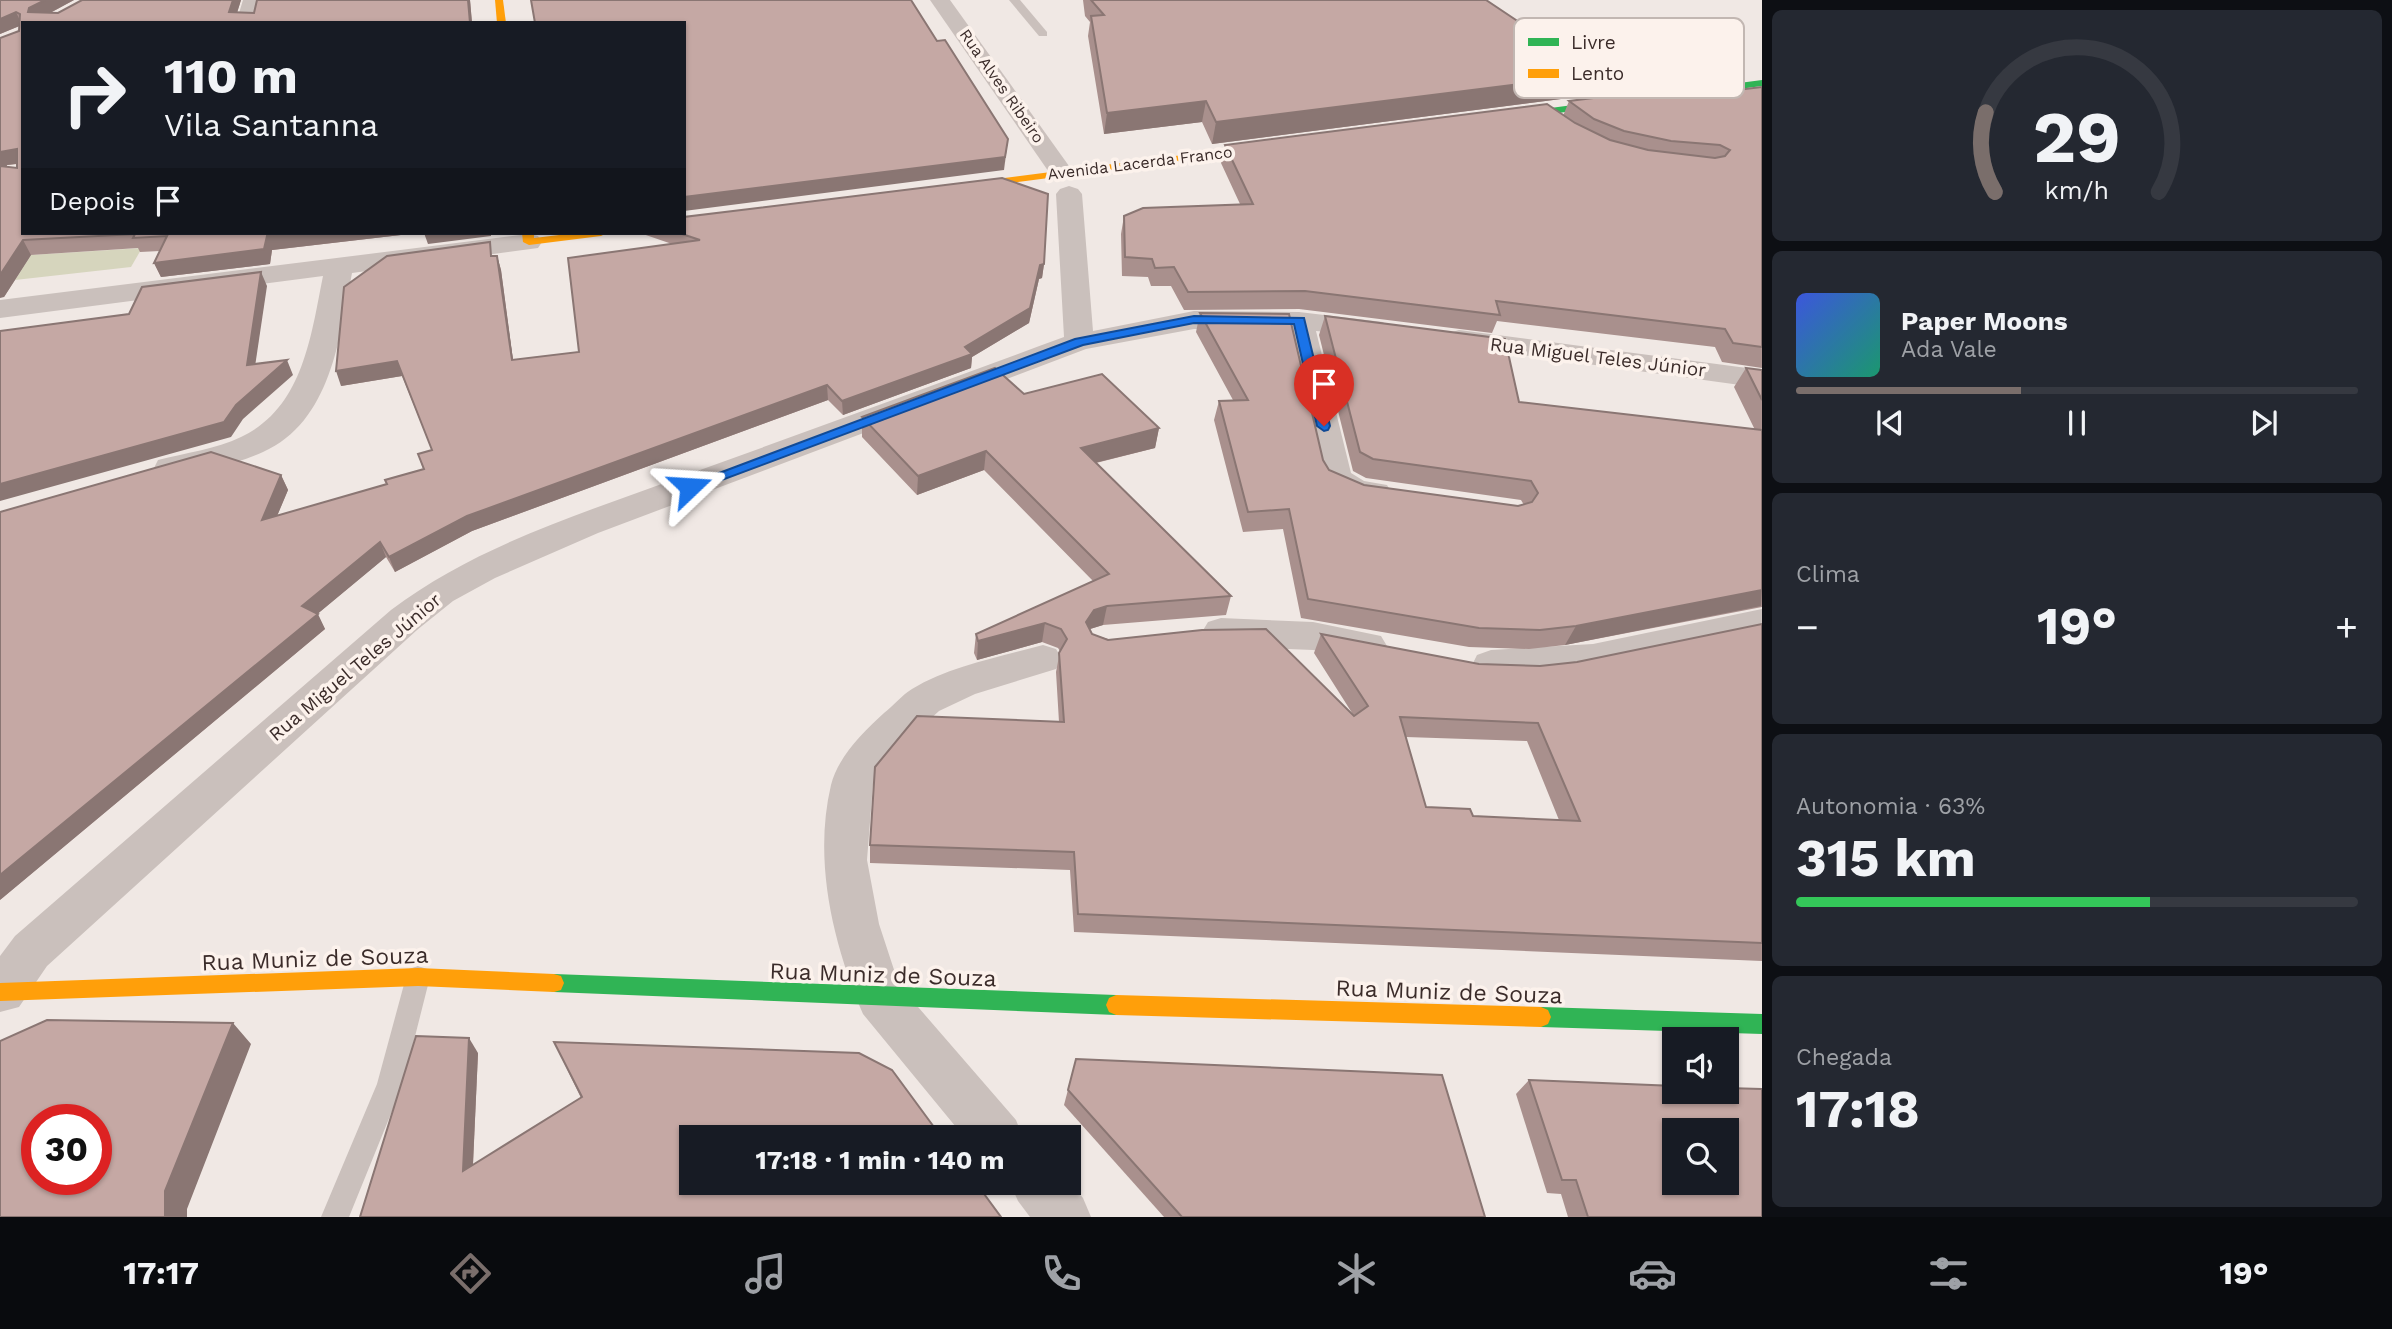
<!DOCTYPE html>
<html lang="pt">
<meta charset="utf-8">
<style>
body{margin:0;font-family:"Work Sans",sans-serif;background:#242831;color:#f1f3f6;height:100vh;display:flex;flex-direction:column;font-size:26px;white-space:nowrap}
*{box-sizing:border-box;margin:0}
p{font-size:23px;color:#9ea1a6}
.icon{flex:none;width:38px;height:38px;fill:none;stroke:currentColor;stroke-width:2;stroke-linecap:round;stroke-linejoin:round}
.map{position:relative;flex:1;overflow:hidden}
.details{display:flex;flex-direction:column;gap:10px;padding:10px;background:#0d0f14;width:630px}
.details>*{flex:none}
.top-card{position:absolute;left:21px;top:21px;width:665px;height:214px;border-radius:0px;box-shadow:0 2px 5px #0004;background:#171b24;color:#f1f3f6;overflow:hidden}
.buttons{position:absolute;left:1662px;top:1027px;display:grid;gap:14px}
.buttons a{display:grid;place-items:center;width:77px;height:77px;border-radius:0px;background:#171b24;box-shadow:0 2px 5px #0004;font-size:35px}
.speed{position:absolute;left:21px;top:1104px;display:flex;gap:14px;font-size:35px;font-weight:700;text-align:center}
.speed>*{display:grid;place-content:center;width:91px;height:91px;border-radius:50%;background:#171b24;box-shadow:0 2px 5px #0004;line-height:1}
.speed .limit{border:10px solid #d22;background:#fff;color:#111}
.pin{position:absolute;display:grid;place-items:center;width:60px;height:60px;color:#fff;margin:-72px -30px;border-radius:50% 50% 50% 0;rotate:-45deg;box-shadow:0 0 7px #0007}
.pin .icon{rotate:45deg}
.me{position:absolute;width:77px;margin:-38px;rotate:70deg;stroke-linejoin:round;filter:drop-shadow(0 0 5px #0008)}
.turn{display:flex;align-items:center;gap:24px;height:147px;padding:0 28px;font-size:32px}
.turn .icon{width:91px;height:91px;stroke-width:2.5}
.turn b{display:block;font-size:49px;line-height:60px}
.then{display:flex;align-items:center;height:66px;padding:0 28px;background:#0003;gap:14px;font-size:26px}
.big{font-size:52px;font-weight:700;line-height:1.1}
.details .tile{flex:1;display:flex;flex-direction:column;justify-content:center;gap:10px;min-width:0;padding:0 24px;border-radius:10px;background:#242831}
.details .dial{align-items:center;gap:0}
.dial svg{height:182px;overflow:visible;fill:none;stroke:#363941;stroke-width:7;stroke-linecap:round;text-anchor:middle}
.dial text{fill:#f1f3f6;stroke:none}
.song{display:flex;align-items:center;gap:21px}
.cover{width:84px;height:84px;border-radius:10px;background:linear-gradient(135deg,hsl(230 70% 55%),hsl(160 70% 35%))}
.played{height:7px;border-radius:4px;background:linear-gradient(90deg,#7a6e6b 40%,#363941 40%)}
.keys{display:flex;justify-content:space-around;direction:ltr}
.heat{display:flex;justify-content:space-between;align-items:center;font-size:38px;direction:ltr}
.charge{height:10px;border-radius:5px;background:linear-gradient(90deg,#34c759 63%,#363941 0)}
.trip{position:absolute;left:679px;top:1125px;width:402px;height:70px;border-radius:0px;background:#171b24;box-shadow:0 2px 5px #0004;font-weight:700;line-height:70px;text-align:center}
.menu{display:flex;height:112px;justify-content:space-around;align-items:center;background:#090b0e;color:#9ea1a6}
.menu .icon{width:49px;height:49px}
.menu .on{color:#7a6e6b}
.menu b{font-size:32px;color:#f1f3f6}
main{display:flex;flex:1;min-height:0}
.map>svg:first-child{display:block}
.green{fill:#d6d5bd}
.lines{fill:none;stroke-linecap:round;stroke-linejoin:round}
.lane{fill:#cac0bc;fill-rule:evenodd}
.street{fill:#cac0bc;fill-rule:evenodd}
.fast{fill:#30b455;fill-rule:evenodd}
.slow{fill:#ff9f0a;fill-rule:evenodd}
.wall{fill:#a9908d;fill-rule:evenodd}
.shaded-wall{fill:#8a7673}
.building{fill:#c5a8a4;stroke:#8a7673;stroke-width:2;fill-rule:evenodd}
.route{fill:#1a73e8;stroke:#114b97;stroke-width:2}
.labels{text-anchor:middle;dominant-baseline:central;stroke-width:7;stroke-linejoin:round;paint-order:stroke}
.far-street-label{font-size:16px;fill:#3b2c2a;stroke:#fcf2ec}
.street-label{font-size:19px;fill:#3b2c2a;stroke:#fcf2ec}
.near-street-label{font-size:23px;fill:#3b2c2a;stroke:#fcf2ec}
.key{fill:#fcf2ec;stroke:#c2b7b2;stroke-width:2}
.key-label{font-size:19px;fill:#3b2c2a}
</style>
<main>
<div class="map">
<svg width="1762" height="1217" viewBox="0 0 1762 1217">
<rect width="100%" height="100%" fill="#f0e8e4"/>
<!-- green -->
<path class="green" d="M142,248L131,267L15,280L31,255Z"/>
<g class="lines">
<!-- lane -->
<g class="lane">
<path d="M1009,0H1020L1047,32V36H1039Z"/>
<path d="M1572,72H1580L1621,103L1611,106L1572,76Z"/>
<path d="M418,966L427,969L430,977L403,1084L349,1217H321L377,1084L406,977L409,969Z"/>
</g>
<!-- street -->
<g class="street">
<path d="M243,0H263L257,23H236Z"/>
<path d="M930,0H950L1074,173L1071,178H1053Z"/>
<path d="M1069,186L1078,189L1082,194L1093,331L1194,311L1299,312L1383,322L1388,328L1383,334L1373,337L1316,331L1351,473L1364,481L1387,485L1392,493L1387,501C1364,507 1333,500 1319,479L1286,330L1194,329L1086,349L598,533L495,578L453,601L417,630L47,966L19,1007L0,1012V956L15,936L391,610C478,544 587,512 689,474C814,429 939,383 1064,337L1056,194L1060,189Z"/>
<path d="M529,234L538,236L542,242L538,248L352,273C340,337 331,422 263,452C234,465 201,471 170,479L158,476L154,468L158,460C185,453 216,449 241,437C303,408 311,336 323,276L0,318V300Z"/>
<path d="M1459,330L1762,370V388L1449,345L1444,339L1449,333Z"/>
<path d="M1762,609V637C1692,652 1543,696 1477,675L1472,665L1477,655L1491,650L1593,644Z"/>
<path d="M1221,618L1313,622L1381,636L1387,646L1381,656L1368,660L1313,650L1221,646L1208,642L1202,632L1208,622Z"/>
<path d="M1043,645L1056,649L1062,659L1056,669L975,694L939,711L902,745L873,784L867,860L879,924L899,985L1016,1120L1023,1138H965L863,1014C833,944 813,861 831,785C838,757 863,732 884,713C893,706 902,695 912,689C950,666 1000,657 1043,645Z"/>
<path d="M1069,1182L1083,1198L1091,1217H1030L1018,1201L1010,1183Z"/>
</g>
<!-- fast -->
<g class="fast">
<path d="M1762,80V86L1506,120L1501,117L1506,114Z"/>
<path d="M554,974L1116,995L1123,998L1126,1005L1123,1012L1116,1015L554,992L547,990L544,983L547,976Z"/>
<path d="M1541,1007L1762,1014V1034L1541,1027L1534,1024L1531,1017L1534,1010Z"/>
</g>
<!-- slow -->
<g class="slow">
<path d="M495,0H503L506,23H497Z"/>
<path d="M1276,143L1281,146L1280,148L957,190L952,187L957,184Z"/>
<path d="M522,233H534V238L576,233H607L601,236L529,245L523,242Z"/>
<path d="M418,968L554,974L561,976L564,983L561,990L554,992L418,986L0,1001V983Z"/>
<path d="M1116,995L1541,1007L1548,1010L1551,1017L1548,1024L1541,1027L1116,1015L1109,1012L1106,1005L1109,998Z"/>
</g>
</g>
<!-- wall -->
<g class="wall">
<path d="M0,0H74L50,13H58L82,0H241L237,12L254,13L470,0L472,23H23V233H418L272,250L270,264L161,277L154,263L160,251L140,252L138,248L31,255L4,297L0,38L19,31V26L0,34ZM17,164V168L7,167V165Z"/>
<path d="M1083,0H1486L1519,22L1542,32L1643,89L1611,93L1597,82L1592,95L1212,144L1202,122L1104,134L1088,36L1090,22L1085,16Z"/>
<path d="M1762,87V368L1722,362L1715,347L1497,321L1492,333L1299,309L1184,310L1171,286H1151L1148,277L1122,276L1121,234L1124,216L1240,204L1221,163L1225,145L1563,116L1569,101L1687,96Z"/>
<path d="M640,233H684L1044,264L1042,278L1039,279L1029,323L972,357L971,368L843,415L828,400L472,531L395,572L386,557L317,614L325,629L0,900L281,475L288,490L277,516L387,484L423,469L418,454L432,450L402,376L341,386L493,256H497L501,270L513,360L579,352L672,244Z"/>
<path d="M1200,313L1323,460L1329,470L1364,485L1518,506L1524,505L1521,500L1366,478L1353,471L1319,335L1325,316L1519,402L1755,430L1734,387L1746,368L1762,370V607L1565,645L1529,649L1469,647L1301,618L1283,529L1243,532L1214,420L1219,401L1233,400L1196,332Z"/>
<path d="M1024,394L1159,428L1155,448L1096,463L1231,596L1226,615L1103,625L1090,629L1092,634L1354,716L1314,653L1321,634L1479,664L1540,666L1577,662L1762,624V961L1074,932L1070,870L870,863V845L1059,722L1056,672L1060,651L1058,648L1042,642L977,660L974,653L976,634L1093,581L984,470L917,495L862,437V417ZM1406,737L1527,741L1559,820L1473,816L1426,807Z"/>
<path d="M554,1042L859,1053L360,1217L478,1053L473,1165L581,1098Z"/>
<path d="M1076,1059L1485,1217H1164L1064,1105Z"/>
<path d="M1529,1080L1762,1217H1568L1561,1194L1547,1193L1516,1094Z"/>
</g>
<!-- shaded-wall -->
<g class="shaded-wall">
<path d="M45,0H74L35,21L28,12L29,8Z"/>
<path d="M233,0H241L234,23L229,12Z"/>
<path d="M468,0H470L472,23H470Z"/>
<path d="M16,12L22,25L0,34V19Z"/>
<path d="M1601,74L1592,95L1212,144L1216,122Z"/>
<path d="M1646,81L1643,89L1611,93L1614,85Z"/>
<path d="M1206,101L1202,122L1104,134L1107,113Z"/>
<path d="M1008,139L1004,170L684,211V197Z"/>
<path d="M17,149L23,163L7,165L3,172L0,169V152Z"/>
<path d="M292,233H418L272,250L270,264L161,277L154,263L267,236Z"/>
<path d="M424,233H491V236L428,244Z"/>
<path d="M23,240L31,255L4,297L0,298V275Z"/>
<path d="M497,256L501,270L515,375L512,360Z"/>
<path d="M1044,264L1042,278L1039,279L1029,323L972,357L971,368L843,415L842,401L965,347L1040,265Z"/>
<path d="M261,272L267,286L253,380L247,365Z"/>
<path d="M287,360L293,375L243,419L231,437L0,501V484L236,405Z"/>
<path d="M397,361L402,376L341,386L336,371Z"/>
<path d="M827,385L828,400L472,531L395,572L389,557L467,516Z"/>
<path d="M1159,428L1155,448L1078,467L1081,448Z"/>
<path d="M986,451L984,470L917,495L918,476Z"/>
<path d="M281,475L288,490L269,535L262,520Z"/>
<path d="M380,542L386,557L309,621L302,606Z"/>
<path d="M1762,590L1761,606L1565,645L1576,626Z"/>
<path d="M1107,606L1103,625L1090,629L1086,622L1094,610Z"/>
<path d="M318,614L325,629L0,900V875Z"/>
<path d="M1045,623L1042,642L977,660L978,641Z"/>
<path d="M233,1023L251,1044L187,1209V1217H165V1191Z"/>
<path d="M469,1038L478,1053L472,1184L463,1171Z"/>
</g>
<!-- building -->
<g class="building">
<path d="M0,0H45L29,8L28,12L58,13L82,0H233L229,12L254,13L257,0H468L470,23H23V233H292L267,236L264,249L154,263L167,236L133,238L135,234L23,240L0,275V166L17,168V149L0,152V38L19,31L20,14L16,12L0,19Z"/>
<path d="M531,0H911L937,41L945,40L1008,139L1005,157L684,197V23H535Z"/>
<path d="M1091,0H1486L1519,22L1527,21L1601,74L1216,122L1206,101L1107,113L1091,16L1104,15Z"/>
<path d="M1762,87V347L1733,343L1725,329L1496,301L1500,315L1305,291L1188,292L1174,267L1155,268L1152,259L1125,257L1124,216L1143,208L1253,204L1225,145L1547,104L1575,123L1610,140L1648,150L1715,158L1725,156L1730,150L1720,145L1671,141L1624,131L1594,119L1569,101L1675,88L1687,96Z"/>
<path d="M1002,178L1048,194L1044,264L1040,265L1030,308L965,347L972,354L842,401L827,385L467,516L389,557L380,542L302,606L318,614L0,875V512L211,452L281,475L262,520L387,484L385,480L424,469L418,454L432,450L397,361L336,371L344,287L387,256L490,242L491,256H497L512,360L579,352L568,258L700,240L679,233H684V217Z"/>
<path d="M261,272L247,365L287,360L236,405L224,422L0,484V331L129,314L142,287Z"/>
<path d="M1200,313L1289,314L1323,460L1329,470L1364,485L1518,506L1532,502L1538,493L1531,481L1373,459L1360,452L1325,316L1505,339L1519,402L1762,430V590L1576,626L1540,630L1479,628L1308,599L1289,509L1248,512L1219,401L1248,400Z"/>
<path d="M995,368L1024,394L1102,374L1159,428L1081,448L1231,596L1107,606L1094,610L1086,622L1092,634L1108,640L1202,630L1266,629L1354,716L1368,706L1321,634L1479,664L1540,666L1577,662L1762,624V943L1078,914L1074,852L870,845L875,767L917,716L1064,722L1059,653L1067,639L1061,629L1045,623L978,641L976,634L1109,574L986,451L918,476L862,417ZM1400,717L1538,723L1580,821L1473,816L1470,809L1426,807Z"/>
<path d="M1746,368L1762,370V400Z"/>
<path d="M47,1020L233,1023L165,1191V1217H0V1041ZM37,1120H96V1180H37Z"/>
<path d="M416,1036L469,1038L463,1171L582,1097L554,1042L859,1053L892,1070L942,1138H691V1183H976L1001,1217H360Z"/>
<path d="M1076,1059L1442,1075L1485,1217H1182L1068,1090Z"/>
<path d="M1529,1080L1675,1086V1092H1727V1088L1762,1089V1217H1588L1576,1180H1562ZM1675,1130H1727V1183H1675Z"/>
</g>
<!-- route -->
<path class="route" d="M1194,316L1304,318L1330,426L1328,430L1324,431L1317,426L1294,324L1194,323L1083,345L695,490H685L682,487L1075,339Z"/>
<g class="labels">
<!-- far-street labels -->
<g class="far-street-label">
<text transform="translate(1002 86) rotate(55)">Rua Alves Ribeiro</text>
<text transform="translate(1140 163) rotate(-7)">Avenida Lacerda Franco</text>
</g>
<!-- street labels -->
<g class="street-label">
<text transform="translate(1598 357) rotate(7)">Rua Miguel Teles Júnior</text>
<text transform="translate(355 667) rotate(-40)">Rua Miguel Teles Júnior</text>
</g>
<!-- near-street labels -->
<g class="near-street-label">
<text transform="translate(315 959) rotate(-2)">Rua Muniz de Souza</text>
<text transform="translate(883 975) rotate(2)">Rua Muniz de Souza</text>
<text transform="translate(1449 992) rotate(2)">Rua Muniz de Souza</text>
</g>
</g>
<!-- legend -->
<rect x="1514" y="18" width="230" height="80" rx="10" class="key"/>
<rect x="1528" y="38" width="31" height="8" fill="#30b455"/>
<rect x="1528" y="69" width="31" height="9" fill="#ff9f0a"/>
<g class="key-label">
<text x="1571" y="49">Livre</text>
<text x="1571" y="80">Lento</text>
</g>
</svg>
<div class="buttons">
<a><svg class="icon" aria-label="sound" viewBox="0 0 24 24"><path d="M4 9h4l5-4v14l-5-4H4zM17 9q2 3 0 6"/></svg></a>
<a><svg class="icon" aria-label="search" viewBox="0 0 24 24"><circle cx="10" cy="10" r="6"/><path d="M15 15l6 6"/></svg></a>
</div>
<div class="speed"><div class="limit">30</div></div>
<div class="pin" style="left:1324px;top:426px;background:#d93025"><svg class="icon" aria-label="arrive" viewBox="0 0 24 24"><path d="M6 21V4h12l-3 4 3 4H6"/></svg></div>
<svg class="me" style="left:690px;top:487px" viewBox="-20 -20 40 40"><path d="M0-17L14 15 0 8-14 15z" fill="#1a73e8" stroke="#fff" stroke-width="4"/></svg>
<div class="trip">17:18 · 1 min · 140 m</div>
<div class="top-card">
<div class="turn"><svg class="icon" aria-label="right" viewBox="0 0 24 24"><path d="M7 20v-9h11M14 6l5 5-5 5"/></svg><div><b>110 m</b>Vila Santanna</div></div>
<div class="then">Depois<svg class="icon" aria-label="arrive" viewBox="0 0 24 24"><path d="M6 21V4h12l-3 4 3 4H6"/></svg></div>
</div>
</div>
<section class="details">
<div class="tile dial"><svg viewBox="0 0 100 80">
<path d="M14 69A42 42 0 1 1 86 69"/>
<path d="M14 69A42 42 0 0 1 10 34" stroke="#7a6e6b"/>
<text x="50" y="56" font-size="32" font-weight="700">29</text>
<text x="50" y="72" font-size="11">km/h</text>
</svg></div>
<div class="tile">
<div class="song"><i class="cover"></i><div><b>Paper Moons</b><p>Ada Vale</p></div></div>
<div class="played"></div>
<div class="keys"><svg class="icon" aria-label="previous" viewBox="0 0 24 24"><path d="M18 5L8 12l10 7zM5 5v14"/></svg><svg class="icon" aria-label="pause" viewBox="0 0 24 24"><path d="M8 5v14M16 5v14"/></svg><svg class="icon" aria-label="next" viewBox="0 0 24 24"><path d="M6 5l10 7-10 7zM19 5v14"/></svg></div>
</div>
<div class="tile"><p>Clima</p>
<div class="heat"><a>−</a><b class="big">19°</b><a>+</a></div>
</div>
<div class="tile"><p>Autonomia · 63%</p><b class="big">315 km</b><div class="charge"></div></div>
<div class="tile"><p>Chegada</p><b class="big">17:18</b></div>
</section>
</main>
<nav class="menu">
<b>17:17</b>
<svg class="icon on" aria-label="directions" viewBox="0 0 24 24"><path d="M12 3l9 9-9 9-9-9zM9 14v-3h6M13 9l2 2-2 2"/></svg>
<svg class="icon" aria-label="music" viewBox="0 0 24 24"><path d="M9 18V5l10-2v13"/><circle cx="6" cy="18" r="3"/><circle cx="16" cy="16" r="3"/></svg>
<svg class="icon" aria-label="phone" viewBox="0 0 24 24"><path d="M5 4h4l2 5-3 2q2 4 5 5l2-3 5 2v4C11 20 4 13 5 4z"/></svg>
<svg class="icon" aria-label="climate" viewBox="0 0 24 24"><path d="M12 3v18M4 7l16 10M4 17L20 7"/></svg>
<svg class="icon" aria-label="car" viewBox="0 0 24 24"><path d="M5 17H2v-5l4-1 3-4h7l3 4 3 1v5h-3M9 17h6M6 11h13"/><circle cx="7" cy="17" r="2"/><circle cx="17" cy="17" r="2"/></svg>
<svg class="icon" aria-label="filters" viewBox="0 0 24 24"><path d="M4 7h16M4 17h16"/><circle cx="9" cy="7" r="2"/><circle cx="15" cy="17" r="2"/></svg>
<b>19°</b>
</nav>
